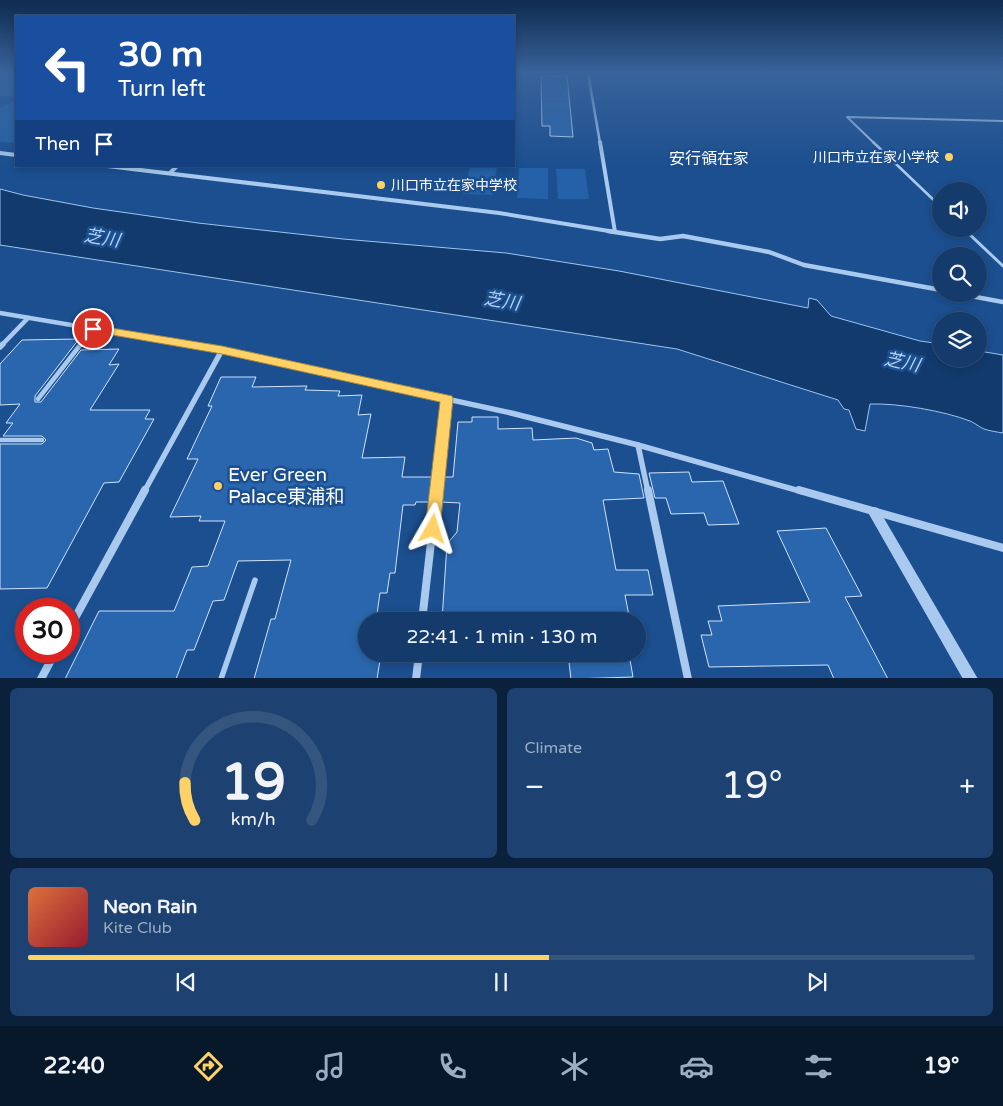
<!DOCTYPE html>
<meta charset="utf-8">
<style>
body{margin:0;font-family:"Varela Round","Noto Sans JP",sans-serif;background:#1d4271;color:#f1f3f6;height:100vh;display:flex;flex-direction:column;font-size:19px;white-space:nowrap}
*{box-sizing:border-box;margin:0}
p{font-size:16px;color:#9dadc1}
.icon{flex:none;width:28px;height:28px;fill:none;stroke:currentColor;stroke-width:2;stroke-linecap:round;stroke-linejoin:round}
.map{position:relative;height:678px;overflow:hidden}
.panel{display:flex;flex-direction:column;gap:10px;padding:10px;background:#0b203b;flex:1}
.panel>*{flex:none}
.hud{position:absolute;left:15px;top:15px;width:500px;height:152px;border-radius:0px;box-shadow:0 2px 8px #0003,0 0 0 1px #33557e;background:#1a4fa0;color:#fff;overflow:hidden}
.buttons{position:absolute;left:932px;top:182px;display:grid;gap:10px}
.buttons a{display:grid;place-items:center;width:55px;height:55px;border-radius:50%;background:#143b6b;box-shadow:0 2px 8px #0003,0 0 0 1px #33557e;font-size:25px}
.speed{position:absolute;left:15px;top:598px;display:flex;gap:10px;font-size:25px;font-weight:700;text-align:center}
.speed>*{display:grid;place-content:center;width:65px;height:65px;border-radius:50%;background:#143b6b;box-shadow:0 2px 8px #0003,0 0 0 1px #33557e;line-height:1}
.speed .limit{border:8px solid #d22;background:#fff;color:#111}
.pin{position:absolute;display:grid;place-items:center;width:42px;height:42px;color:#fff;margin:-21px;border:2px solid #fff;border-radius:50%;box-shadow:0 1px 5px #0007}
.me{position:absolute;width:55px;margin:-28px;rotate:6deg;stroke-linejoin:round;filter:drop-shadow(0 0 4px #0008)}
.turn{display:flex;align-items:center;gap:18px;height:105px;padding:0 20px;font-size:22px}
.turn .icon{width:65px;height:65px;stroke-width:2.5}
.turn b{display:block;font-size:35px;line-height:42px}
.then{display:flex;align-items:center;height:48px;padding:0 20px;background:#0003;gap:10px;font-size:19px}
.big{font-size:38px;font-weight:600;line-height:1.1}
.panel .widget{flex:1;display:flex;flex-direction:column;justify-content:center;gap:8px;min-width:0;padding:0 18px;border-radius:8px;background:#1d4271}
.panel .dial{align-items:center;gap:0}
.dial svg{height:130px;overflow:visible;fill:none;stroke:#33557e;stroke-width:7;stroke-linecap:round;text-anchor:middle}
.dial text{fill:#f1f3f6;stroke:none}
.song{display:flex;align-items:center;gap:15px}
.cover{width:60px;height:60px;border-radius:8px;background:linear-gradient(135deg,hsl(20 70% 55%),hsl(350 70% 35%))}
.played{height:5px;border-radius:2px;background:linear-gradient(90deg,#ffd166 55%,#33557e 55%)}
.keys{display:flex;justify-content:space-around;direction:ltr}
.heat{display:flex;justify-content:space-between;align-items:center;font-size:28px;direction:ltr}
.panel .tiles{flex:1;display:grid;gap:10px;grid-template-columns:1fr 1fr}
.widget:last-child{grid-column:span 2}
.trip{position:absolute;left:358px;top:612px;width:288px;height:50px;border-radius:25px;background:#143b6b;box-shadow:0 2px 8px #0003,0 0 0 1px #33557e;font-weight:600;line-height:50px;text-align:center}
.dock{display:flex;height:80px;justify-content:space-around;align-items:center;background:#08182b;color:#9dadc1}
.dock .icon{width:35px;height:35px}
.dock .active{color:#ffd166}
.dock b{font-size:22px;color:#f1f3f6}
.map>svg:first-child{display:block}
.green{fill:#2461a8}
.water{fill:#123a6d;stroke:#9cc4f0}
.building{fill:#2a66ad;stroke:#cfe3fa}
.lines{fill:none;stroke-linecap:round;stroke-linejoin:round}
.service-far4{stroke:#a9c9ee;stroke-width:2}
.service-far3{stroke:#a9c9ee;stroke-width:2.5}
.service-far2{stroke:#a9c9ee;stroke-width:3}
.service-far1{stroke:#a9c9ee;stroke-width:4.5}
.service{stroke:#a9c9ee;stroke-width:5.5}
.minor-far4{stroke:#a9c9ee;stroke-width:2.5}
.minor-far3{stroke:#a9c9ee;stroke-width:4}
.minor-far2{stroke:#a9c9ee;stroke-width:4.5}
.minor-far1{stroke:#a9c9ee;stroke-width:5.5}
.minor{stroke:#a9c9ee;stroke-width:8}
.tertiary{fill:#a9c9ee;fill-rule:evenodd}
.route{fill:#ffd166;stroke:#a68842}
.poi-dot{fill:#ffd166;stroke:#1b4f8f;stroke-width:2}
.labels{text-anchor:middle;dominant-baseline:central;stroke-width:5;stroke-linejoin:round;paint-order:stroke}
.far-poi-label{font-size:14px;fill:#fff;stroke:#1b4f8f;text-anchor:end}
.far-quarter-label{font-size:16px;fill:#fff;stroke:#1b4f8f}
.water-label{font-size:18px;font-style:italic;fill:#b5d3f5;stroke:#1b4f8f}
.near-poi-label{font-size:19px;fill:#fff;stroke:#1b4f8f;text-anchor:start}
</style>
<div class="map">
<svg width="1003" height="679" viewBox="0 0 1003 679">
<rect width="100%" height="100%" fill="#1b4f8f"/>
<!-- green -->
<g class="green">
<path d="M0,73H16V97L0,96Z"/>
<path d="M16,100V143L0,142V108Z"/>
<path d="M470,166H497L493,195L463,194Z"/>
<path d="M519,168H548V199L517,198Z"/>
<path d="M556,169H585L589,199H558Z"/>
</g>
<!-- water -->
<path class="water" d="M0,189L23,195L93,208L198,223L343,239L506,253L619,271L808,308L809,298L817,300L831,316L920,341L941,344V359H979V351L1003,355V433C997,432 990,431 984,429C979,427 975,423 970,421C944,411 898,403 870,404L865,431L856,429L849,410L844,409L838,400L677,349L0,245Z"/>
<!-- building -->
<g class="building">
<path d="M548,76H567L573,137L550,136V126H542L541,77Z"/>
<path d="M79,339L35,396V402H41L81,350L119,349L109,365L119,364L90,410H150L145,419H154L119,482L104,483L47,588L0,589V444H42L46,440L42,436H3L13,423H6L20,404L0,405V364L22,340Z"/>
<path d="M221,377H256L252,387L307,386L305,390L340,391L338,396L362,395L358,415L371,414L362,458L405,457L402,477H434L430,502H416L415,505H403L395,573H390L387,593H380L376,621H366V654H381L377,679H254L271,619H275L291,560L238,561L224,600L213,601L194,650H187L176,679H65L99,611H174L192,567L208,566L225,521H199L201,516L170,517L198,459H187L212,406H208Z"/>
<path d="M472,417H498V429L532,428L533,440L576,438L592,443L594,450L608,449L614,472L639,474L644,498L603,500L616,570H648L653,595H625L630,621H564L563,614L442,620L447,544L457,532L460,503L441,502L443,477H453L458,422H472Z"/>
<path d="M689,472L692,482L723,481L739,524L708,525L704,513L671,514L666,498H655L649,473Z"/>
<path d="M826,528L862,596L845,597L888,679H834L828,665L709,667L701,635H712L708,621H722L718,606L810,602L777,531Z"/>
<path d="M568,654H629L633,677L571,679Z"/>
</g>
<g class="lines">
<!-- service-far4 -->
<path class="service-far4" d="M874,143L847,117L1003,121"/>
<!-- service-far3 -->
<g class="service-far3">
<path d="M873,142L941,207"/>
<path d="M964,229L967,232"/>
</g>
<!-- service-far2 -->
<g class="service-far2">
<path d="M966,231L1003,266"/>
<path d="M80,346L93,329"/>
</g>
<!-- service-far1 -->
<g class="service-far1">
<path d="M38,399L81,344"/>
<path d="M0,440H42"/>
</g>
<!-- service -->
<path class="service" d="M221,679L255,580"/>
<!-- minor-far4 -->
<path class="minor-far4" d="M588,73L600,143"/>
<!-- minor-far3 -->
<g class="minor-far3">
<path d="M600,142L615,232"/>
<path d="M0,153L16,155"/>
<path d="M107,166L499,213L615,232"/>
<path d="M170,173L177,166"/>
</g>
<!-- minor-far2 -->
<g class="minor-far2">
<path d="M608,231L660,239L683,236L769,252L804,265L941,290"/>
<path d="M960,294L1003,302"/>
<path d="M0,313L196,346"/>
<path d="M1,346L28,318"/>
</g>
<!-- minor-far1 -->
<g class="minor-far1">
<path d="M188,344L222,350L511,413L638,445L803,492"/>
<path d="M0,347L3,344"/>
<path d="M638,445L648,492"/>
<path d="M144,492L222,350"/>
<path d="M437,492L447,399"/>
</g>
<!-- minor -->
<g class="minor">
<path d="M648,490L688,679"/>
<path d="M799,490L1003,548"/>
<path d="M422,621L437,490"/>
<path d="M69,629L145,490"/>
<path d="M41,679L56,651"/>
<path d="M416,679L419,654"/>
</g>
<!-- tertiary -->
<path class="tertiary" d="M874,507L878,508L978,679H963L870,516L868,512L870,508Z"/>
</g>
<!-- sky -->
<linearGradient id="sky" x2="0" y2="1"><stop stop-color="#0f2b4f"/><stop offset="0.43" stop-color="#39639b"/><stop offset="1" stop-color="#39639b" stop-opacity="0"/></linearGradient>
<rect width="1003" height="168" fill="url(#sky)"/>
<!-- route -->
<path class="route" d="M93,325L222,346L452,396L453,399L440,529L438,534L433,536L427,534L425,529L440,402L222,354L89,331L88,329L89,326Z"/>
<!-- markers -->
<g class="poi-dot">
<circle cx="949" cy="157" r="5"/>
<circle cx="381" cy="185" r="5"/>
<circle cx="218" cy="486" r="5"/>
</g>
<g class="labels">
<!-- far-poi labels -->
<g class="far-poi-label">
<text x="939" y="157">川口市立在家小学校</text>
<text x="391" y="185" text-anchor="start">川口市立在家中学校</text>
</g>
<!-- far-quarter labels -->
<g class="far-quarter-label">
<text x="709" y="159">安行領在家</text>
</g>
<!-- water labels -->
<g class="water-label">
<text transform="translate(102 238) rotate(9)">芝川</text>
<text transform="translate(502 301) rotate(9)">芝川</text>
<text transform="translate(902 362) rotate(12)">芝川</text>
</g>
<!-- near-poi labels -->
<g class="near-poi-label">
<text x="228" y="475">Ever Green<tspan x="228" dy="22">Palace東浦和</tspan></text>
</g>
</g>
</svg>
<div class="buttons">
<a><svg class="icon" aria-label="sound" viewBox="0 0 24 24"><path d="M4 9h4l5-4v14l-5-4H4zM17 9q2 3 0 6"/></svg></a>
<a><svg class="icon" aria-label="search" viewBox="0 0 24 24"><circle cx="10" cy="10" r="6"/><path d="M15 15l6 6"/></svg></a>
<a><svg class="icon" aria-label="layers" viewBox="0 0 24 24"><path d="M12 4l9 5-9 5-9-5zM3 14l9 5 9-5"/></svg></a>
</div>
<div class="speed"><div class="limit">30</div></div>
<div class="pin" style="left:93px;top:329px;background:#d93025"><svg class="icon" aria-label="arrive" viewBox="0 0 24 24"><path d="M6 21V4h12l-3 4 3 4H6"/></svg></div>
<svg class="me" style="left:433px;top:529px" viewBox="-20 -20 40 40"><path d="M0-17L14 15 0 8-14 15z" fill="#ffd166" stroke="#fff" stroke-width="4"/></svg>
<div class="trip">22:41 · 1 min · 130 m</div>
<div class="hud">
<div class="turn"><svg class="icon" aria-label="left" viewBox="0 0 24 24"><path d="M17 20v-9H6M10 6l-5 5 5 5"/></svg><div><b>30 m</b>Turn left</div></div>
<div class="then">Then<svg class="icon" aria-label="arrive" viewBox="0 0 24 24"><path d="M6 21V4h12l-3 4 3 4H6"/></svg></div>
</div>
</div>
<section class="panel">
<div class="tiles">
<div class="widget dial"><svg viewBox="0 0 100 80">
<path d="M14 69A42 42 0 1 1 86 69"/>
<path d="M14 69A42 42 0 0 1 8 46" stroke="#ffd166"/>
<text x="50" y="56" font-size="32" font-weight="700">19</text>
<text x="50" y="72" font-size="11">km/h</text>
</svg></div>
<div class="widget"><p>Climate</p>
<div class="heat"><a>−</a><b class="big">19°</b><a>+</a></div>
</div>
<div class="widget">
<div class="song"><i class="cover"></i><div><b>Neon Rain</b><p>Kite Club</p></div></div>
<div class="played"></div>
<div class="keys"><svg class="icon" aria-label="previous" viewBox="0 0 24 24"><path d="M18 5L8 12l10 7zM5 5v14"/></svg><svg class="icon" aria-label="pause" viewBox="0 0 24 24"><path d="M8 5v14M16 5v14"/></svg><svg class="icon" aria-label="next" viewBox="0 0 24 24"><path d="M6 5l10 7-10 7zM19 5v14"/></svg></div>
</div>
</div>
</section>
<nav class="dock">
<b>22:40</b>
<svg class="icon active" aria-label="directions" viewBox="0 0 24 24"><path d="M12 3l9 9-9 9-9-9zM9 14v-3h6M13 9l2 2-2 2"/></svg>
<svg class="icon" aria-label="music" viewBox="0 0 24 24"><path d="M9 18V5l10-2v13"/><circle cx="6" cy="18" r="3"/><circle cx="16" cy="16" r="3"/></svg>
<svg class="icon" aria-label="phone" viewBox="0 0 24 24"><path d="M5 4h4l2 5-3 2q2 4 5 5l2-3 5 2v4C11 20 4 13 5 4z"/></svg>
<svg class="icon" aria-label="climate" viewBox="0 0 24 24"><path d="M12 3v18M4 7l16 10M4 17L20 7"/></svg>
<svg class="icon" aria-label="car" viewBox="0 0 24 24"><path d="M5 17H2v-5l4-1 3-4h7l3 4 3 1v5h-3M9 17h6M6 11h13"/><circle cx="7" cy="17" r="2"/><circle cx="17" cy="17" r="2"/></svg>
<svg class="icon" aria-label="filters" viewBox="0 0 24 24"><path d="M4 7h16M4 17h16"/><circle cx="9" cy="7" r="2"/><circle cx="15" cy="17" r="2"/></svg>
<b>19°</b>
</nav>
